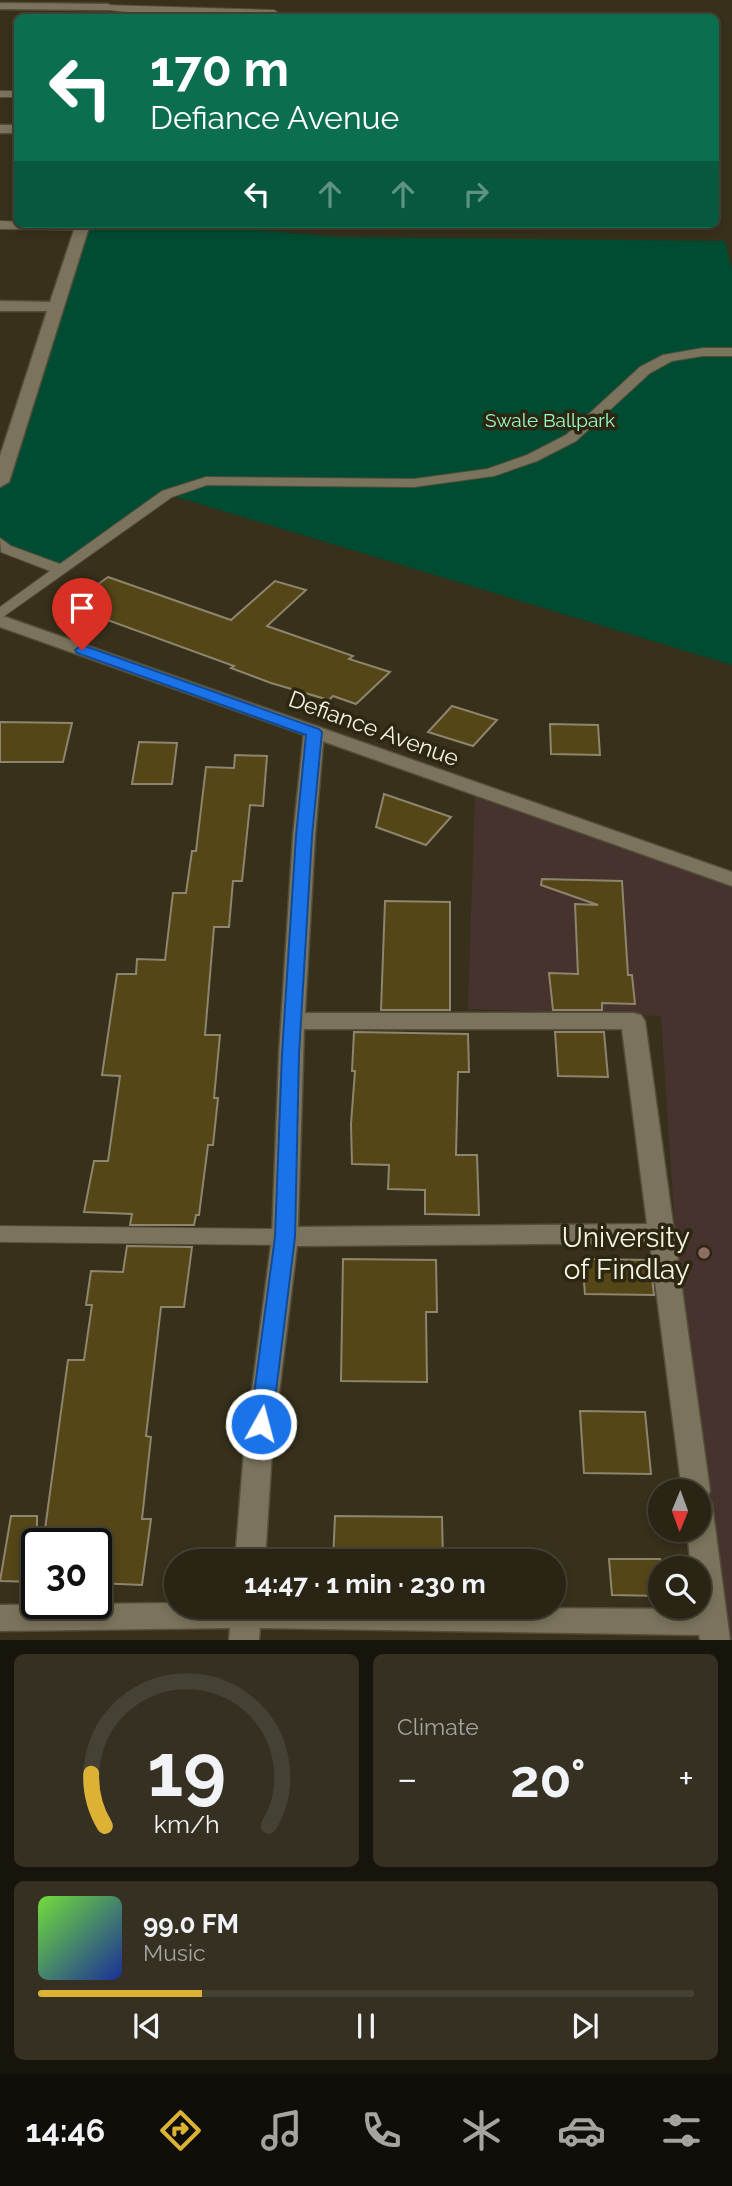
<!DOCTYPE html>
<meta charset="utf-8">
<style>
body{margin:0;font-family:Raleway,sans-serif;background:#353022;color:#f1f3f6;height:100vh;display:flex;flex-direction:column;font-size:26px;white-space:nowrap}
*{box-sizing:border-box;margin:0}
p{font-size:23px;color:#a5a4a0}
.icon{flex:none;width:38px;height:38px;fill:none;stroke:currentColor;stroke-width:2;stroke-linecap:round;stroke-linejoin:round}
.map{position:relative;height:1640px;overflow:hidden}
.sheet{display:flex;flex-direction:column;gap:14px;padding:14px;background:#17140b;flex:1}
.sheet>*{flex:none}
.top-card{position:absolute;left:14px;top:14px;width:705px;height:214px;border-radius:10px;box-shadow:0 4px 10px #0003,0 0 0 2px #454134;background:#0b6e4f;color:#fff;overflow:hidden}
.needle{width:46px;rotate:181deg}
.buttons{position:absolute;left:648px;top:1479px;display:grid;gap:14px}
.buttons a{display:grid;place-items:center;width:63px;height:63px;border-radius:50%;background:#292414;box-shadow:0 4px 10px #0003,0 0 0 2px #454134;font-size:35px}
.speed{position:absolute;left:21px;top:1528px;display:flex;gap:14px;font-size:35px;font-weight:700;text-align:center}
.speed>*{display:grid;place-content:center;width:91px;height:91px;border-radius:50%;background:#292414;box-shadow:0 4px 10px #0003,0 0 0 2px #454134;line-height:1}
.speed .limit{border:4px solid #111;border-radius:10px;background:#fff;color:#111}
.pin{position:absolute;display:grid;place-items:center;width:60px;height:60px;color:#fff;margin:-72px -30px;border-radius:50% 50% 50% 0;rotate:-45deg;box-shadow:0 0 7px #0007}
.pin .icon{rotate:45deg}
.me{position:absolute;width:77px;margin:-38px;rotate:7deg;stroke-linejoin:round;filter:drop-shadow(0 0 5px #0008)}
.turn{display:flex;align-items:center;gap:24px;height:147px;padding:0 21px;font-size:32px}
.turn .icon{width:91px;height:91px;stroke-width:2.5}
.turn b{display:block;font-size:49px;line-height:60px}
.lanes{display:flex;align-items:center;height:66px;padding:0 21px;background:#0003;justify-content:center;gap:35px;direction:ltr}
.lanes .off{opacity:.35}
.big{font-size:52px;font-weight:700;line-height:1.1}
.sheet .widget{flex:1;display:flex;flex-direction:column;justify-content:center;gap:10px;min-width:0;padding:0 24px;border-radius:10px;background:#353022}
.sheet .dial{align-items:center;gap:0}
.dial svg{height:182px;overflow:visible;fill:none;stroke:#454134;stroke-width:7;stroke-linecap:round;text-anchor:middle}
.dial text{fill:#f1f3f6;stroke:none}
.song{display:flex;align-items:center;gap:21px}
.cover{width:84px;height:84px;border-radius:10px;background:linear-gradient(135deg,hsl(100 70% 55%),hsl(230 70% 35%))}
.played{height:7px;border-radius:4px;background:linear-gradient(90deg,#dbb233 25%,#454134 25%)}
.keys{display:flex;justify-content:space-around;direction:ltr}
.heat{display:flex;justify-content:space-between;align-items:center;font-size:38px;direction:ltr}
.sheet .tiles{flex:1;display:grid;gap:14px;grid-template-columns:1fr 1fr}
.widget:last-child{grid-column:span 2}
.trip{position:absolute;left:164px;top:1549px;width:402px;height:70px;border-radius:35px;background:#292414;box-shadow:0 4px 10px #0003,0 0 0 2px #454134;font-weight:700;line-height:70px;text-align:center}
.menu{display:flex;height:112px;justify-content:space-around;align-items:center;background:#100e08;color:#a5a4a0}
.menu .icon{width:49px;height:49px}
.menu .current{color:#dbb233}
.menu b{font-size:32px;color:#f1f3f6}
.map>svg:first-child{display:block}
.education{fill:#46332d}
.green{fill:#004c32}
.building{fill:#554617;stroke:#8d856d;stroke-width:2}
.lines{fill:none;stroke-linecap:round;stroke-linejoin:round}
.service-casing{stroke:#534d3a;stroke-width:2}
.minor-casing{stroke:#534d3a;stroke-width:3}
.tertiary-casing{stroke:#534d3a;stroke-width:3}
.service{fill:#7b745c;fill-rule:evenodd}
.minor{fill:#7b745c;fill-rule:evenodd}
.tertiary{fill:#7b745c;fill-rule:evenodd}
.route{fill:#1a73e8;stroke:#114b97;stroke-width:2}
.education-dot{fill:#8d6e63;stroke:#2d2611;stroke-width:2.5}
.labels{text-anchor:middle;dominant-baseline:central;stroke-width:7;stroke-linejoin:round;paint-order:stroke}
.far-park-label{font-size:19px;fill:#98facb;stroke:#2d2611}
.street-label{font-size:23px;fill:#f7f3e5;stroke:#2d2611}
.near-poi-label{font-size:28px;fill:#f7f3e5;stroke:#2d2611;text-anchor:end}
</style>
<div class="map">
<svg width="732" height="1640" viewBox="0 0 732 1640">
<rect width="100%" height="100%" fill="#37301b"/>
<!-- education -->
<path class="education" d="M475,790L732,880V1640H702L695,1530H698V1491H692L661,1016L468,1009Z"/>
<!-- green -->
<path class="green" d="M83,224H188L340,237L725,241L732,268V665L167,494L61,570L6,549L0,542V482Z"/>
<!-- building -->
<g class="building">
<path d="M108,577L231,620L275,581L306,590L267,626L353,656L349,659L390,672L356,704L333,696L329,700L271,683L231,668L234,666L105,619L101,622L64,609Z"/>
<path d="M452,706L497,720L473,746L428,732Z"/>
<path d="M0,722L72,723L63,762H0Z"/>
<path d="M550,724L598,725L600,755L551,754Z"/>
<path d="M139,742L177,743L172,784H132Z"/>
<path d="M235,755L267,756L263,806L250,805L242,881H233L229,927H214L205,1035H220L214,1098H218L213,1145H208L199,1215H196L194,1225H130L132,1214L84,1212L94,1161H108L120,1076L102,1075L117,974H136L137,959L165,960L173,893H186L192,851H196L206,767L234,768Z"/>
<path d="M384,794L451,817L426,845L376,827Z"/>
<path d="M542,879L622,881L628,975H632L635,1004L602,1003V1010H553L549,973L578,974L575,904L598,905L541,885Z"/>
<path d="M385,901L450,902V1010H381Z"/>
<path d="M354,1032L468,1034L469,1072H458L456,1155H477L479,1215L425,1214V1190L388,1189L389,1165L352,1164L351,1124L355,1071H352Z"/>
<path d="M555,1032H604L608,1077L558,1076Z"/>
<path d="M127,1246L192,1247L184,1307H161L146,1436L151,1437L142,1519H151L142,1585L96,1583V1544H43L68,1360H84L92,1305H86L91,1271L123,1272Z"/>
<path d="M343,1259L436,1260L437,1312H426L427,1382L341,1381Z"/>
<path d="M582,1259L650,1260L654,1295L585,1294Z"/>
<path d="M580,1411L645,1412L651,1474L584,1473Z"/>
<path d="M11,1516H37V1582L0,1581Z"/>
<path d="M335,1516L442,1517L443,1561H333Z"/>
<path d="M609,1559H660V1596L612,1595Z"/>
</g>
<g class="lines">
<!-- service casing -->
<g class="service-casing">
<g id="service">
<path d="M105,5L274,10L279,13L274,16L172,13L167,16L108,10L105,9Z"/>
<rect x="0" y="91" width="18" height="6"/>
<path d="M0,221L87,224L88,226L82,230L0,229Z"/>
<path d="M703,348H732V356H703L672,361L650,373L576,441L537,461L494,476L414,487L207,485L172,497L0,619V607L50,571L1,552L0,538L11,546L60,564L162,491L206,477L414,479L487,469L527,455L566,435L640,367L663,355Z"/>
<path d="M0,1226L285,1229L293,1231L296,1237L293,1243L285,1245L0,1242Z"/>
</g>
</g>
<!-- minor casing -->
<g class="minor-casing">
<g id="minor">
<path d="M0,3L108,4L114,7L108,10L0,9Z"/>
<rect x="0" y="125" width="18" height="8"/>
<path d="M76,224H90L9,482L0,487V456L47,311H0V301L50,302Z"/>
<path d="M314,726L321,728L324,732L315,836L305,1013H633L641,1015L645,1021L710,1491L708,1496L712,1504L730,1640H700L699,1635L260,1628L259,1640H229L230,1628L0,1631V1605L177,1603V1606L696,1609L698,1606V1568H691L687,1530H698V1491H682L650,1243L297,1246L272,1451L265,1561H235L244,1451L272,1237L279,1054L293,836L304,732L307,728ZM304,1029H622L647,1224L298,1227Z"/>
</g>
</g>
<!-- tertiary casing -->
<g class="tertiary-casing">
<path id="tertiary" d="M0,615L732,872V886L0,627Z"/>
</g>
<!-- service -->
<use href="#service" class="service"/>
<!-- minor -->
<use href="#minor" class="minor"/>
<!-- tertiary -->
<use href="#tertiary" class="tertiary"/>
</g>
<!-- route -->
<path class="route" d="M82,645L319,729L322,732L312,836L299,1054L295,1237L272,1424L269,1431L261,1433L254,1431L250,1424L275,1237L282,1054L296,836L306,735L77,653L75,650Z"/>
<!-- markers -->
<circle class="education-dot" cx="704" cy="1253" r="7"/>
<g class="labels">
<!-- far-park labels -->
<g class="far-park-label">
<text x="550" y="420">Swale Ballpark</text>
</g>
<!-- street labels -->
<g class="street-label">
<text transform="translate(374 728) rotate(20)">Defiance Avenue</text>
</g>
<!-- near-poi labels -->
<g class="near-poi-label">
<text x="690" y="1237">University<tspan x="690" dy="32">of Findlay</tspan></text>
</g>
</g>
</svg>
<div class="buttons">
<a><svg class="needle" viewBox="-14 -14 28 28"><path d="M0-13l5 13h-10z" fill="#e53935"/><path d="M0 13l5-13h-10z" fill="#a5a4a0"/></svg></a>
<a><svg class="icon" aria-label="search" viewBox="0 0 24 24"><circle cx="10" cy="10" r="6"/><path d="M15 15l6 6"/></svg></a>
</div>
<div class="speed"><div class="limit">30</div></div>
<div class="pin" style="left:82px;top:650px;background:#d93025"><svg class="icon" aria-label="arrive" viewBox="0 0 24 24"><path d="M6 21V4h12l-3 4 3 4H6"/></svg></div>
<svg class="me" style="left:261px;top:1424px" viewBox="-20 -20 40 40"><circle r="17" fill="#1a73e8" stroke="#fff" stroke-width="3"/><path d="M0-11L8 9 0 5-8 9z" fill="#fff"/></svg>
<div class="trip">14:47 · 1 min · 230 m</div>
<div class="top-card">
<div class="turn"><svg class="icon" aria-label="left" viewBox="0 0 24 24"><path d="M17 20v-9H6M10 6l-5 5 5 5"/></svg><div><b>170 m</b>Defiance Avenue</div></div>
<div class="lanes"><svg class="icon" aria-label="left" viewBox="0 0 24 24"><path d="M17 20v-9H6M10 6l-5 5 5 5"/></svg><svg class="icon off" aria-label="ahead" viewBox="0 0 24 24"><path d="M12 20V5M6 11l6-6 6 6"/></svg><svg class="icon off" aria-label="ahead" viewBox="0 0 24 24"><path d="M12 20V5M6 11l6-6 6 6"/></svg><svg class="icon off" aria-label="right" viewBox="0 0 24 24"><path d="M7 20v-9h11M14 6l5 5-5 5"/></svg></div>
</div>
</div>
<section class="sheet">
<div class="tiles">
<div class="widget dial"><svg viewBox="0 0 100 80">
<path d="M14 69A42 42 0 1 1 86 69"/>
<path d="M14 69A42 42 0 0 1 8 46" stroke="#dbb233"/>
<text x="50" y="56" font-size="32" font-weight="700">19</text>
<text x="50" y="72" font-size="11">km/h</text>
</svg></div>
<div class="widget"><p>Climate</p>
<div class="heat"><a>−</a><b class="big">20°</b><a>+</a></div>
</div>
<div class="widget">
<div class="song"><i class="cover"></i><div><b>99.0 FM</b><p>Music</p></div></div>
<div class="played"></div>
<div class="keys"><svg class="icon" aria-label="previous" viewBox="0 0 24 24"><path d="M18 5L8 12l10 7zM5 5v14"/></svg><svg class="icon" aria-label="pause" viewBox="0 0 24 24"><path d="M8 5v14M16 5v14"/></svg><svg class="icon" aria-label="next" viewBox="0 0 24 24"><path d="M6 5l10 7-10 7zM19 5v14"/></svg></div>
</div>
</div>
</section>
<nav class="menu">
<b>14:46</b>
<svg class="icon current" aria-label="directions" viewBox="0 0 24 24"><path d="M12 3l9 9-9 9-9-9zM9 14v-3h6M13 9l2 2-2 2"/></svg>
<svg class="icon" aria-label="music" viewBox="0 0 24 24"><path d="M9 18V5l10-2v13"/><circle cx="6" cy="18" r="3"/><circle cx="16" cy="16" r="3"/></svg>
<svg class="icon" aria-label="phone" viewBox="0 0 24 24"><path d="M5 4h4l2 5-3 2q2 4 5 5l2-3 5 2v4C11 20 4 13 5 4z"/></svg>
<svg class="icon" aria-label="climate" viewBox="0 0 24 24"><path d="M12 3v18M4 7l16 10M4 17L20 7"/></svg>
<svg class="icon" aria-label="car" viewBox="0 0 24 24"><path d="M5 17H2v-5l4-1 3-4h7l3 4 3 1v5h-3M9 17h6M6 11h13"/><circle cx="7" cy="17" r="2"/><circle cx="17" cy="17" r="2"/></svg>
<svg class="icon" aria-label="filters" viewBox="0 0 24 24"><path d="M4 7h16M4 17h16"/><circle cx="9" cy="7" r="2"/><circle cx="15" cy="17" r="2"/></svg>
</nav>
